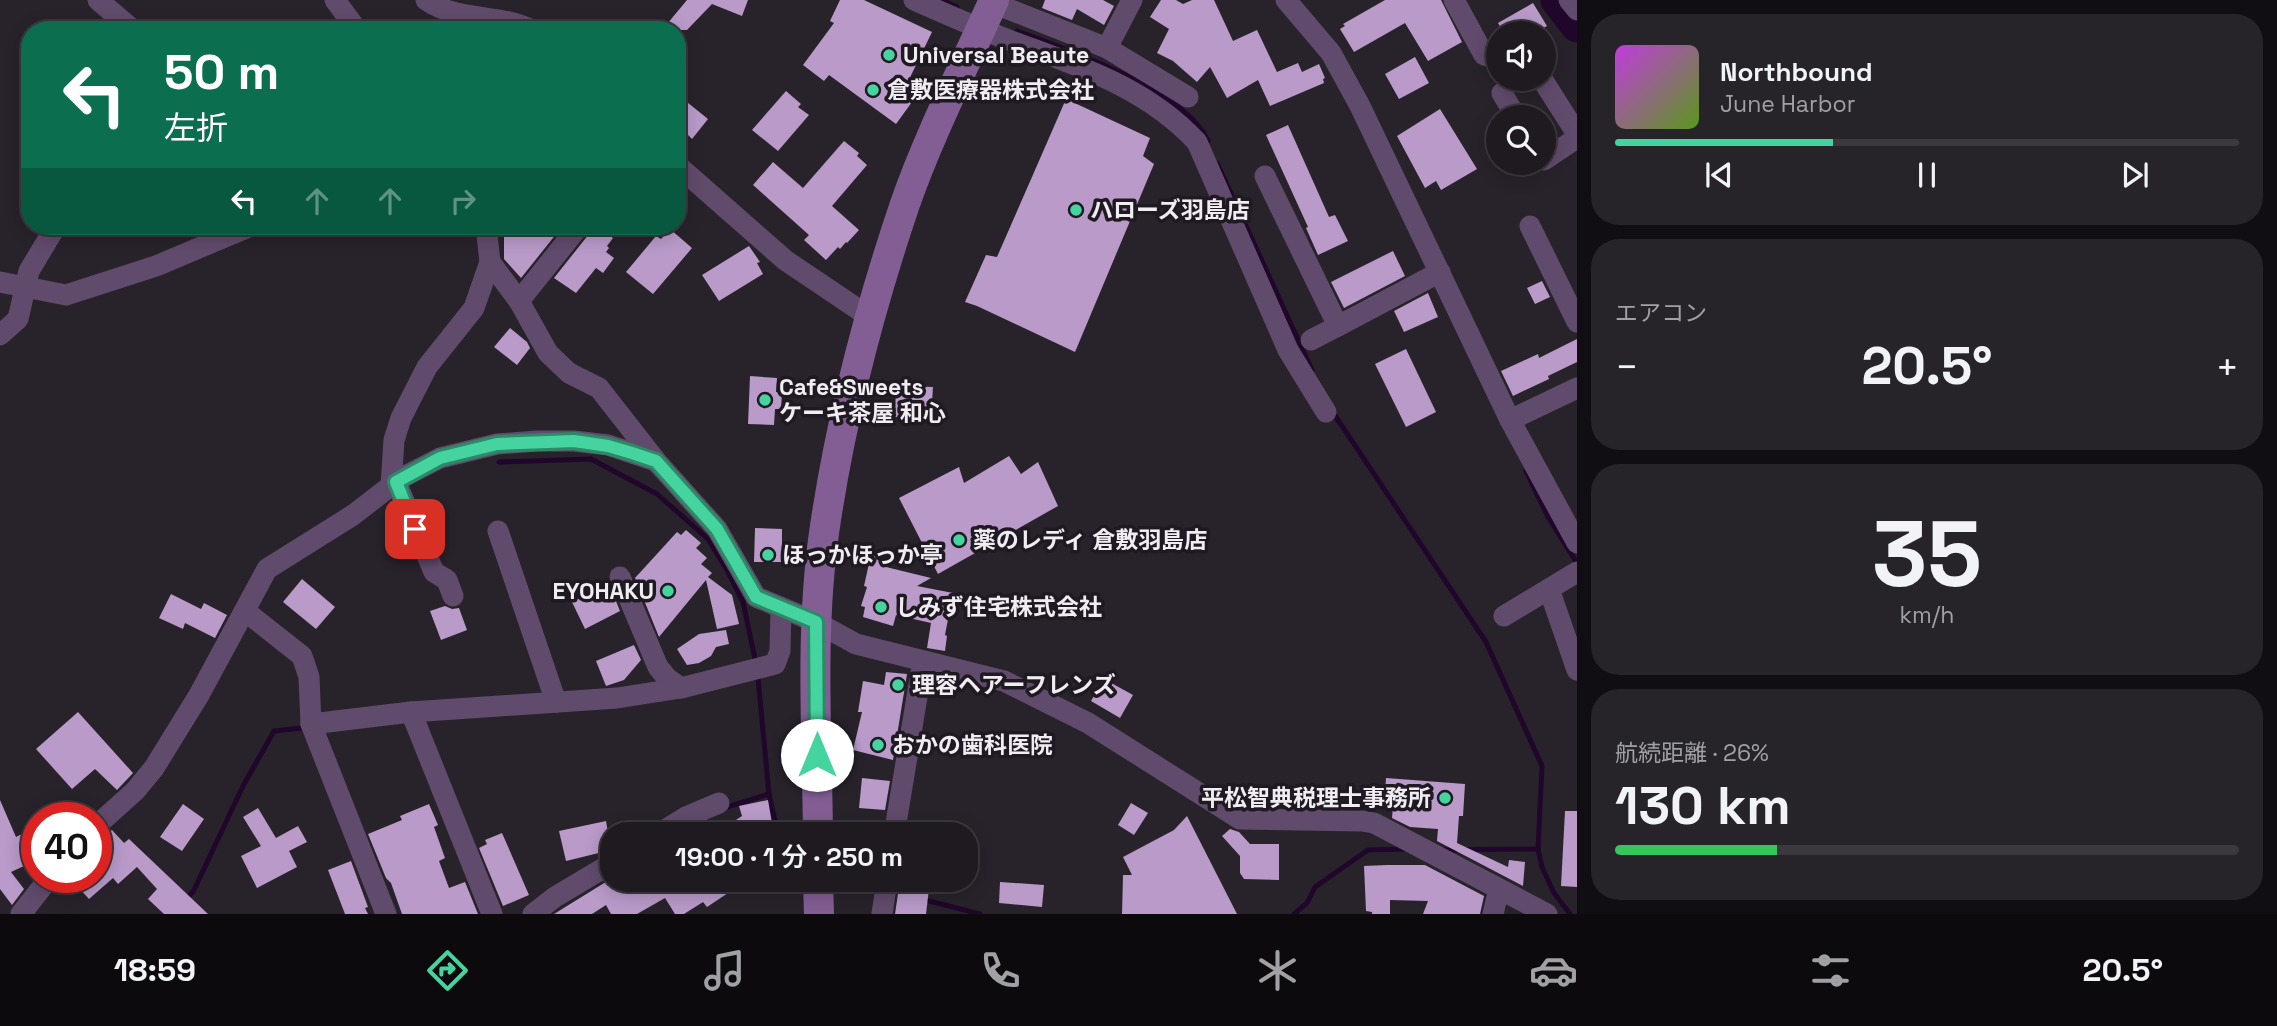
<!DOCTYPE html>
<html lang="ja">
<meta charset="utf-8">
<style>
body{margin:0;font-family:"Space Grotesk","Noto Sans JP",sans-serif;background:#262329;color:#f1f3f6;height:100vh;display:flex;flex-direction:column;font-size:26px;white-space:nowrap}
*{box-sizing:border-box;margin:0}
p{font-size:23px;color:#a1a1a5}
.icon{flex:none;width:38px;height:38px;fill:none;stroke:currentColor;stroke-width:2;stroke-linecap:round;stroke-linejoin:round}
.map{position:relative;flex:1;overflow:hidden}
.panel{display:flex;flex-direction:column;gap:14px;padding:14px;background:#100e12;width:700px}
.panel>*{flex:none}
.guide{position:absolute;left:21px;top:21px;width:665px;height:214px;border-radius:28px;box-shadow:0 4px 18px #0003,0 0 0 2px #3c383e;background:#0b6e4f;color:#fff;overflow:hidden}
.fabs{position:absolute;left:1486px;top:21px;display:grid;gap:14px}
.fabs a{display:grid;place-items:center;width:70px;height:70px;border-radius:50%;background:#1e1a20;box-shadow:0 4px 18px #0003,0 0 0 2px #3c383e;font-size:35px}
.speed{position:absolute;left:21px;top:802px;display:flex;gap:14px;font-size:35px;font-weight:700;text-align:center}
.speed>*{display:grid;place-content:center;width:91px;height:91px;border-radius:50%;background:#1e1a20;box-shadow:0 4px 18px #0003,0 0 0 2px #3c383e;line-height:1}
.speed .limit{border:10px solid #d22;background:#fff;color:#111}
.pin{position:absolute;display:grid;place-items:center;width:60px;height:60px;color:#fff;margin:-30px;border-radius:14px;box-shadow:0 4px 10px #0006}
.me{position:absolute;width:77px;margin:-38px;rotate:0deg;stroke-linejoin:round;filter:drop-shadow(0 0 5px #0008)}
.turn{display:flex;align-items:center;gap:24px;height:147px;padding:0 28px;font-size:32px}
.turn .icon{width:91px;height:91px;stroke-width:2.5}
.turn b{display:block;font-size:49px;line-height:60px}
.lanes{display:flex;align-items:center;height:66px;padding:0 28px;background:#0003;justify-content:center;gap:35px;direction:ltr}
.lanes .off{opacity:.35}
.big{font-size:52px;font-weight:600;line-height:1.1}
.panel .tile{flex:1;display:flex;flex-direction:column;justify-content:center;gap:10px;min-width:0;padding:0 24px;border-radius:28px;background:#262329}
.panel .dial{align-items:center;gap:0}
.dial b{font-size:91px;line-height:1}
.song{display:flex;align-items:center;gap:21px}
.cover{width:84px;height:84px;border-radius:10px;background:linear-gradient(135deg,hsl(290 70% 55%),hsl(90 70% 35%))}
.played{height:7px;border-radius:4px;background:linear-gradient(90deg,#45d49f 35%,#3c383e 35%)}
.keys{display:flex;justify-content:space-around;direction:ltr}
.heat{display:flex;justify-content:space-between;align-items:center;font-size:38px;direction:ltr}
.charge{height:10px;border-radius:5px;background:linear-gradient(90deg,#34c759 26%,#3c383e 0)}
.trip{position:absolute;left:600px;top:822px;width:378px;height:70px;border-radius:28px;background:#1e1a20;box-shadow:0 4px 18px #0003,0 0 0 2px #3c383e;font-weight:600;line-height:70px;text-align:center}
.menu{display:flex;height:112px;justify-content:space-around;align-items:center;background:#0c0a0d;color:#a1a1a5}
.menu .icon{width:49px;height:49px}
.menu .active{color:#45d49f}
.menu b{font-size:32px;color:#f1f3f6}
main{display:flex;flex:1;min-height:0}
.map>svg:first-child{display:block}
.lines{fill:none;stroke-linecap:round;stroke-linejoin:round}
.stream{stroke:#20062a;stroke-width:5}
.river{stroke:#20062a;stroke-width:33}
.building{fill:#b99ac9}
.street{stroke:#614b6c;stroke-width:21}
.secondary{stroke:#835e94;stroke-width:30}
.route-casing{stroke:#2d8a67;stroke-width:18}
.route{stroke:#45d49f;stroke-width:12}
.poi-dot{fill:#45d49f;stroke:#1f1921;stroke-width:2.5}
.labels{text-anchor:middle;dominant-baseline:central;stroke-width:7;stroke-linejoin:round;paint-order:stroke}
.poi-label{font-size:23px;font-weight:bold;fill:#f0ecf2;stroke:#1f1921;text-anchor:start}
</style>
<main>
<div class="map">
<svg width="1577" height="914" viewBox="0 0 1577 914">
<rect width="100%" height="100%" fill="#28232b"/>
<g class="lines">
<!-- stream -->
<g class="stream">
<path d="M941,0L957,7"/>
<path d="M1017,31C1068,50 1185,90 1208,141"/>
<path d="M1217,163L1312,370"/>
<path d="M1332,411L1486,642L1542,766L1538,849L1542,867L1554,893L1570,914"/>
<path d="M499,462L591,459L657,494L708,539L727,570L743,602L755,659"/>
<path d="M1526,471L1548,517L1577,563"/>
<path d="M769,794L778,835"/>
<path d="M724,808L769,794L758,678"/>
<path d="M1441,850L1538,849"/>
<path d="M846,880L881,889"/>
<path d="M921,899L980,914"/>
<path d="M185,900L193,892L243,786L274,731L302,728"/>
<path d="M1294,914L1307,903L1315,887L1368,850L1407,849"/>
</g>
<!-- river -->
<path class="river" d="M1557,0L1577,26"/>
</g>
<!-- building -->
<g class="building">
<path d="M687,0H748L742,16L712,4L687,30H662Z"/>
<path d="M840,0H864L932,32L902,94L912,102L896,124L829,75L824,81L803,65L834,23L830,21Z"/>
<path d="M1045,0H1103L1114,6L1104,25L1077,9L1072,20L1042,8Z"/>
<path d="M1161,0H1176L1183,4L1192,0H1214L1233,41L1257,30L1277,72L1298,63L1302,72L1319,64L1325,78L1323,79L1324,83L1270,106L1258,80L1227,98L1210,67L1197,82L1173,61L1157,53L1169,29L1150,17Z"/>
<path d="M1385,0H1441L1462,42L1428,61L1405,23L1354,52L1340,29L1345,26L1343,24Z"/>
<path d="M1533,3L1547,26L1535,33H1504L1498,23Z"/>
<path d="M1415,57L1429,83L1399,99L1385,74Z"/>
<path d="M786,91L801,104L798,107L809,115L778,151L752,130Z"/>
<path d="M677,94L708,119L692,139L688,135L677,148Z"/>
<path d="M1066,99L1150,138L1143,156L1154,164L1075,352L977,306L965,302L986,255L997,257Z"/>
<path d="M1440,109L1477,169L1441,190L1436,181L1425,188L1397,136Z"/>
<path d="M1288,125L1329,217L1335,215L1348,241L1318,255L1306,228L1308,227L1266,135Z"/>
<path d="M844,141L859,153L857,156L867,165L832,206L859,230L847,243L846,242L840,249L838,247L826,260L804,240L809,235L753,185L773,162L803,188Z"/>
<path d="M504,226H558L561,228L521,278L504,259Z"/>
<path d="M592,226H598L613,238L607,246L609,248L606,252L614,258L603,273L596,268L576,293L554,278L589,234Z"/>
<path d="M670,229L692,248L653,294L626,272L656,236L661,239Z"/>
<path d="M749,246L760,262L757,263L763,274L719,301L702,275Z"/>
<path d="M1393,251L1405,276L1344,308L1331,282Z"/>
<path d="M1542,281L1550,297L1535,304L1527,288Z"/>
<path d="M1428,293L1438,317L1404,332L1394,311Z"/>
<path d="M510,328L527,342L530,348L517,365L494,347Z"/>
<path d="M1577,339V362L1548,376L1549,379L1513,396L1501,371L1538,354L1539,358Z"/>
<path d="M1406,349L1436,412L1406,427L1375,364Z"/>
<path d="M750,376L777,378L776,392H782L781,409H775L774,425L748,424Z"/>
<path d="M896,386L933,387L931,418L895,417Z"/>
<path d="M1009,456L1021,474L1038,462L1058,506L938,574L899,498L959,467L964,483Z"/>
<path d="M755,528L782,529V562H754Z"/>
<path d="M686,530L701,543L696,548L707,558L701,564L712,573L708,577L732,595L739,624L717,629L706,580L659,637L635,578L677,532L681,535Z"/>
<path d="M872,550L889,554L886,567L931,578L917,586L953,593L945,635L947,636L945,651L927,648L931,623L896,615L893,626L863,617L865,607L861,606L867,587L864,586Z"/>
<path d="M302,579L335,607L316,629L283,602Z"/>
<path d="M609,584L620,611L585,629L572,602Z"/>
<path d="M171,594L201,609L204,603L227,615L215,638L185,623L183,629L159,618Z"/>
<path d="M445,606L452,609L459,608L467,630L441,640L430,611Z"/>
<path d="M726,630L729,644L716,647L711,656L699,663L687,665L677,649L699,634Z"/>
<path d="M634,645L641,660L624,680L606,686L596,661Z"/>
<path d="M886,672L907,674L893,760L853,750L862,712H858L863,681L884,685Z"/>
<path d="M1104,679L1133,695L1120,718L1091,701Z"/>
<path d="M78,712L133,773L117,790L95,769L72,789L36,749Z"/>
<path d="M862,778L890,781L885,810L859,808Z"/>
<path d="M1386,778L1465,784L1463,816H1459L1457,843L1508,867L1509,860L1525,862L1523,886L1437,841L1438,829L1410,827L1392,818L1394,794H1385Z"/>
<path d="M0,800L16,837L26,832L37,855V860L11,872L24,889L12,905L0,889Z"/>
<path d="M768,800L774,835H713L742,816L739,806Z"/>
<path d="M1131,803L1148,813L1134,835L1118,825Z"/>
<path d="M183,804L204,819L182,851L160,837Z"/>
<path d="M429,804L438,825L434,827L445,858L439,861L449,888L465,882L478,914H402L391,883L386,878L368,834L402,820L400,816Z"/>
<path d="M258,808L276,838L298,826L307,842L289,851L297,867L257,888L241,856L261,846L243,817Z"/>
<path d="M1565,811H1577V887L1561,886Z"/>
<path d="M1187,816L1237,914H1122L1123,875H1132L1123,857L1174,830Z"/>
<path d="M606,821L611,850L566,861L559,831Z"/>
<path d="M1230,829L1239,832L1250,844H1279V880L1244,879L1240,873V856L1222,836Z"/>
<path d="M112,830L124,843L129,839L208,914H164L148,899L157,889L137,867L118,884L113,878L89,899L69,877H96V839L104,836Z"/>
<path d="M502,833L529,895L503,906L479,848L487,844L485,840Z"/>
<path d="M351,861L368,907L365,908L368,914H345L328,870Z"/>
<path d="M1387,865H1425L1484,896L1480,914H1423L1428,901L1390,900V914H1372V912L1366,911L1364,866Z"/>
<path d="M609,880H719L728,893L707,907L703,902L684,914H675L665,898L637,914H611L606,905L592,914H554Z"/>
<path d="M900,880H930L926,914H895Z"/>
<path d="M1000,882L1044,885L1042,907L999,903Z"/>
</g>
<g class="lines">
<!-- street -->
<g class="street">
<path d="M98,0L133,30"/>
<path d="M335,0L357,30"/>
<path d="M426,0C457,22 498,13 532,30"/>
<path d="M914,0C946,14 977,28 1009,40C1078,66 1145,86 1197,142L1288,350L1326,412"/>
<path d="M1286,0L1331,53L1360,106L1510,420L1577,543"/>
<path d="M1454,0L1484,55L1498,59"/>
<path d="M1569,0L1577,10"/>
<path d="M993,3L1107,48L1188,97"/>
<path d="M1107,48L1132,0"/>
<path d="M1542,79L1577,134"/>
<path d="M1502,93L1516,117"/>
<path d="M1544,160L1577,138"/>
<path d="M677,165L785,260L871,318"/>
<path d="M1265,176L1338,326L1440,272"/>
<path d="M486,226L490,262L519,301L548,353L569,373L599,388L656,461L717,529L756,597L816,622L856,644L1004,681L1088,723L1240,819L1362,821L1374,823L1547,914"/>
<path d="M1530,226L1577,322"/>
<path d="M0,282L66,295L156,266L251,226"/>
<path d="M519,301L579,226"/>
<path d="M0,335L18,319L29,271L56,226"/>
<path d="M1311,340L1338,326"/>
<path d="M1510,420L1577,388"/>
<path d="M396,482L434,572L447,580L453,596"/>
<path d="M391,486L394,440L401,418L427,367L474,308L490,262"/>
<path d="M498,531L556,702"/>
<path d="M620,577L658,667L667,678L681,688"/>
<path d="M1549,589L1577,670"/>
<path d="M245,611L302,656L309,677L311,724L386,914"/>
<path d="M1504,616L1577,572"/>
<path d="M411,712L492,914"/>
<path d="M311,724L411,712L617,698L681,688L775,664L780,651L781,609"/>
<path d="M96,826L135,791L154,768L199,695L267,569L353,515L401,478L440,458L497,444L537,441H574L608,445L656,461"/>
<path d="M657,835L686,817L719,803"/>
<path d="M894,835L923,661"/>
<path d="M21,914L50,877"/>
<path d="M533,914L555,897L612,863"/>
<path d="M882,914L887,880"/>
<path d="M1493,914L1499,889"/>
</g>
<!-- secondary -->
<g class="secondary">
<path d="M818,835C817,735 810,632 824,533C840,422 869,310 905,204C929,135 964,67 994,0"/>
<path d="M818,880L819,914"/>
</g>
</g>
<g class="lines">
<!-- route casing -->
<g class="route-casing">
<path id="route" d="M415,529L396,482L440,458L497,444L574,441L608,446L632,453L656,461L717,529L756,597L816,622L817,755"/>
</g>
<!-- route -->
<use href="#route" class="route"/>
</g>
<!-- markers -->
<g class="poi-dot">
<circle cx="889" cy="55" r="7"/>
<circle cx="873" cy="90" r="7"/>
<circle cx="1076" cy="210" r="7"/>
<circle cx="765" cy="400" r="7"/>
<circle cx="959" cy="540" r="7"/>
<circle cx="768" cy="555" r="7"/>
<circle cx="668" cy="591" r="7"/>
<circle cx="881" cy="607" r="7"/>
<circle cx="898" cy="685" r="7"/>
<circle cx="878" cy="745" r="7"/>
<circle cx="1445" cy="798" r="7"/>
</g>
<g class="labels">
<!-- poi labels -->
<g class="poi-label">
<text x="903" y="55">Universal Beaute</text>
<text x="887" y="90">倉敷医療器株式会社</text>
<text x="1090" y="210">ハローズ羽島店</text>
<text x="779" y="387">Cafe&amp;Sweets<tspan x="779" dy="26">ケーキ茶屋 和心</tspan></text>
<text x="973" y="540">薬のレディ 倉敷羽島店</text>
<text x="782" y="555">ほっかほっか亭</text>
<text x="654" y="591" text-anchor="end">EYOHAKU</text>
<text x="895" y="607">しみず住宅株式会社</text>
<text x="912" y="685">理容ヘアーフレンズ</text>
<text x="892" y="745">おかの歯科医院</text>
<text x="1431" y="798" text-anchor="end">平松智典税理士事務所</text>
</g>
</g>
</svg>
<div class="fabs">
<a><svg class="icon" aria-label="sound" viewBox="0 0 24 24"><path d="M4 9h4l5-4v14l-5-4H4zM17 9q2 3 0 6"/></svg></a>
<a><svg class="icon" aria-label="search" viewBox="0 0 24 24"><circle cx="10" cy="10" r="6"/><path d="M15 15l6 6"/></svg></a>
</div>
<div class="speed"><div class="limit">40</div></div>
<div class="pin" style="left:415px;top:529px;background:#d93025"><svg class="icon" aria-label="arrive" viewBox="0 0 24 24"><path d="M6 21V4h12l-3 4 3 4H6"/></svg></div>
<svg class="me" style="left:817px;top:755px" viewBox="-20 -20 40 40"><circle r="19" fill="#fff"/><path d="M0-13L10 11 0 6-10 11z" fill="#45d49f"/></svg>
<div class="trip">19:00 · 1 分 · 250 m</div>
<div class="guide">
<div class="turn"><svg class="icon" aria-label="left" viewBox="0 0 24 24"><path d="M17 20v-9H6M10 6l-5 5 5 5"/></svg><div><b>50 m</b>左折</div></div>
<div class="lanes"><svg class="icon" aria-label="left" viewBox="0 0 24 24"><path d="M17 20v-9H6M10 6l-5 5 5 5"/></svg><svg class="icon off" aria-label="ahead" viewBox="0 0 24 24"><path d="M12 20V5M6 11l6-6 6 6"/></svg><svg class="icon off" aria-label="ahead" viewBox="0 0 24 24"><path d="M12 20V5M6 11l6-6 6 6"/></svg><svg class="icon off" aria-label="right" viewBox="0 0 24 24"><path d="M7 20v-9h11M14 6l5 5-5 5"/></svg></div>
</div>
</div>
<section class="panel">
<div class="tile">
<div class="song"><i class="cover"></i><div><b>Northbound</b><p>June Harbor</p></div></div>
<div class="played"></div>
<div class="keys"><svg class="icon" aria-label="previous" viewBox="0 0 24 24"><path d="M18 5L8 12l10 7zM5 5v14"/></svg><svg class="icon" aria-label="pause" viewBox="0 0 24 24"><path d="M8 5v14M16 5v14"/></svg><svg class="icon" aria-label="next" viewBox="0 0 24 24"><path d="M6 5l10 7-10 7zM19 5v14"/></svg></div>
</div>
<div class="tile"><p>エアコン</p>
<div class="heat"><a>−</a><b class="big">20.5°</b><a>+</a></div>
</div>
<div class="tile dial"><b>35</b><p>km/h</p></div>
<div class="tile"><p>航続距離 · 26%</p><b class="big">130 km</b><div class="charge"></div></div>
</section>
</main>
<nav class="menu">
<b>18:59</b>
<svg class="icon active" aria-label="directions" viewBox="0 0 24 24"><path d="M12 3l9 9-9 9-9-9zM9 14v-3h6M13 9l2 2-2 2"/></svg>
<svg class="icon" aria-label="music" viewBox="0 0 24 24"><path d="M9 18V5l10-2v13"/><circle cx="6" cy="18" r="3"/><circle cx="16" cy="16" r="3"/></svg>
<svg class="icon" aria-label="phone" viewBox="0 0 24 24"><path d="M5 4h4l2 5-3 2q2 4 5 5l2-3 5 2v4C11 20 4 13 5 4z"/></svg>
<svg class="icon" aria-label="climate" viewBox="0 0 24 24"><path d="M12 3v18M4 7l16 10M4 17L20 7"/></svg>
<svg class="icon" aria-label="car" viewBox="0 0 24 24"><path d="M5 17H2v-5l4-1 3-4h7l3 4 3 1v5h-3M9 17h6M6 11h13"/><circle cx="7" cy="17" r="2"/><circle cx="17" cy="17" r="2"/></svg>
<svg class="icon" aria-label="filters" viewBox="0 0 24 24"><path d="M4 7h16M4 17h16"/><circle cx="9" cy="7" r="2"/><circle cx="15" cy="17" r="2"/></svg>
<b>20.5°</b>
</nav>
